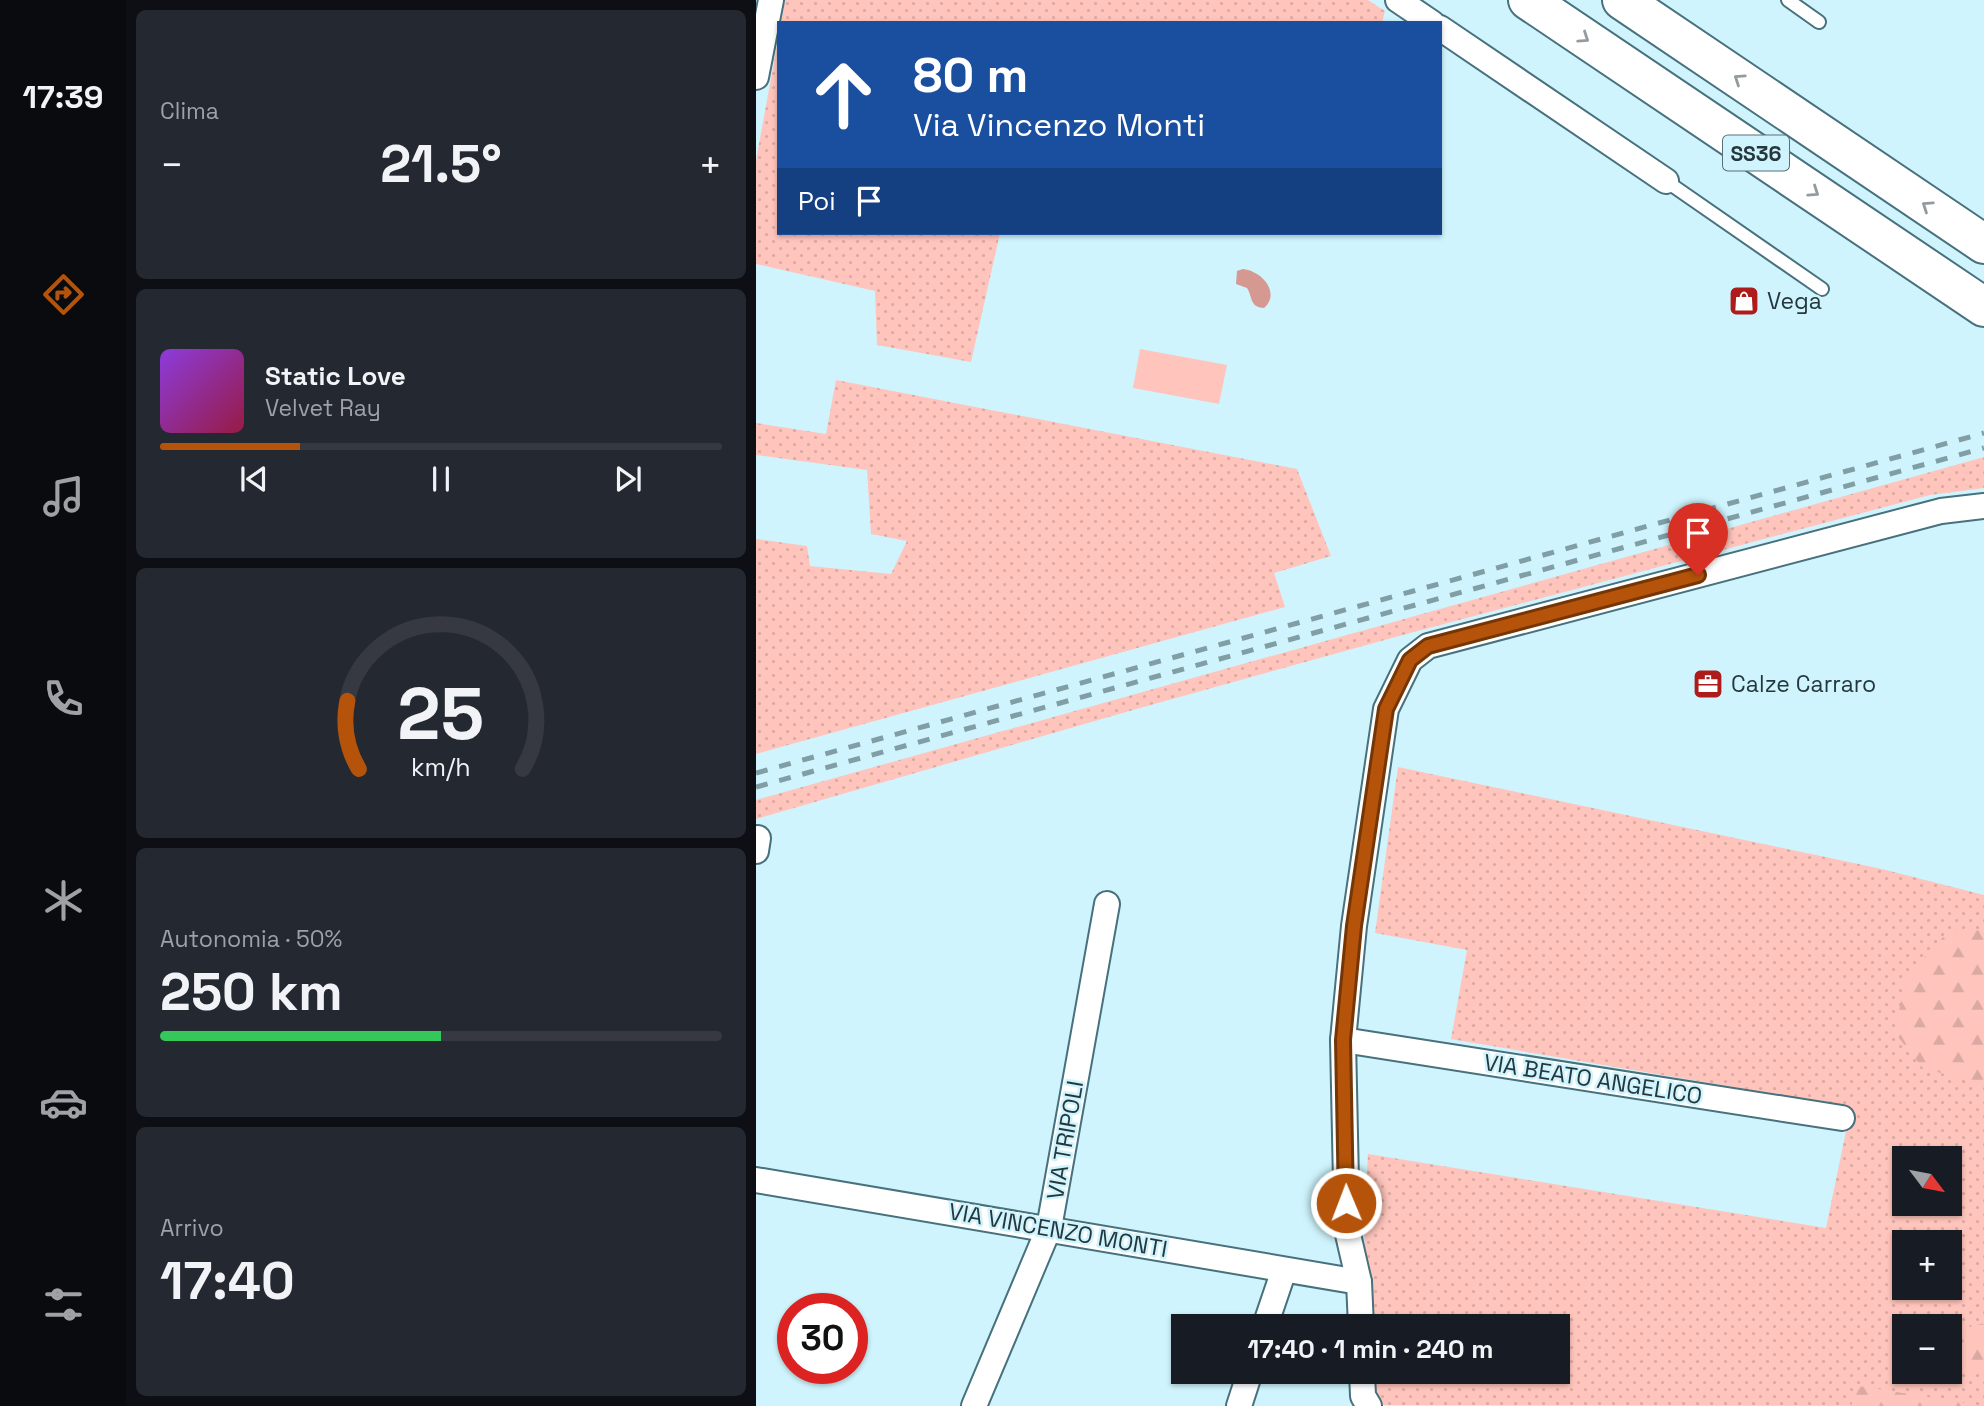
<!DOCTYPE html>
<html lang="it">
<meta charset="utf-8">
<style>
body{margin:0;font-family:"Space Grotesk",sans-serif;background:#242831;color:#f1f3f6;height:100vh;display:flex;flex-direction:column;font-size:26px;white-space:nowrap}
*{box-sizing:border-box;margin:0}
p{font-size:23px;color:#9ea1a6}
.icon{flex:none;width:38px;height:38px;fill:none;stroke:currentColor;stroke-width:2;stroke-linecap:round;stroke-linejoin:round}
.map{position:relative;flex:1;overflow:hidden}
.drawer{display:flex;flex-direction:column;gap:10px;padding:10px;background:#0d0f14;width:630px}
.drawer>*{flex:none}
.banner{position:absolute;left:21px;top:21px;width:665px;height:214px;border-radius:0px;box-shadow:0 2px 5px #0004;background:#1a4fa0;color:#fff;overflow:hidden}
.needle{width:46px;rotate:122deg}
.controls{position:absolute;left:1136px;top:1146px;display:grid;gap:14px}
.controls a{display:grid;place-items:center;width:70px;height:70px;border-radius:0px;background:#171b24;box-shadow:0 2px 5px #0004;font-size:35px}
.speed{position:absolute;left:21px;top:1293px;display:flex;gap:14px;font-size:35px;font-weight:700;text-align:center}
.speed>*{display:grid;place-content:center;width:91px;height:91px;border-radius:50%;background:#171b24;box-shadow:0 2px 5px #0004;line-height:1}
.speed .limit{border:10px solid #d22;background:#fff;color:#111}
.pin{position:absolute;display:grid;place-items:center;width:60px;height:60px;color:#fff;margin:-72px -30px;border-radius:50% 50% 50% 0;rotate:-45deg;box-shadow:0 0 7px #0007}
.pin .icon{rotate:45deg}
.me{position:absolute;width:77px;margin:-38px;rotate:359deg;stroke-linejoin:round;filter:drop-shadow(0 0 5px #0008)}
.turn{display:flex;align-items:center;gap:24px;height:147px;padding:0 21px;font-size:32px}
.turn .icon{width:91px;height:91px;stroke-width:2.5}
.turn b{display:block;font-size:49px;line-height:60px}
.then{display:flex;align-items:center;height:66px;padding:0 21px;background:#0003;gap:14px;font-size:26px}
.big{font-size:52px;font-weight:800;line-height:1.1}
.drawer .tile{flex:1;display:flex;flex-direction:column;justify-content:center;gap:10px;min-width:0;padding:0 24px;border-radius:10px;background:#242831}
.drawer .dial{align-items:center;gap:0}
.dial svg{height:182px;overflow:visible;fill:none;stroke:#363941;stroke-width:7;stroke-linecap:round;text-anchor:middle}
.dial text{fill:#f1f3f6;stroke:none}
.song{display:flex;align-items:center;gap:21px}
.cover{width:84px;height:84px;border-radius:10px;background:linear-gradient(135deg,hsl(270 70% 55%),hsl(340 70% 35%))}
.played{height:7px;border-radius:4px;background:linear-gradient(90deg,#b45309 25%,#363941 25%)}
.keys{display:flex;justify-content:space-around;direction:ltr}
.heat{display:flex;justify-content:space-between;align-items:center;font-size:38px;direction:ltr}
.charge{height:10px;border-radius:5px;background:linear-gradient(90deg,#34c759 50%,#363941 0)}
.trip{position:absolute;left:415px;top:1314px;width:399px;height:70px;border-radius:0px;background:#171b24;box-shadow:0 2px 5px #0004;font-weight:800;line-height:70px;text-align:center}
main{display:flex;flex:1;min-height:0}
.tab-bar{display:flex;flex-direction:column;width:126px;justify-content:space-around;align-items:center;background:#090b0e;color:#9ea1a6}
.tab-bar .icon{width:49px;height:49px}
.tab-bar .on{color:#b45309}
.tab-bar b{font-size:32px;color:#f1f3f6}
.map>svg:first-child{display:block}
.grass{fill:url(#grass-dots);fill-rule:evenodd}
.forest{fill:url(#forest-firs)}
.garden{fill:#ffc5bc}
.water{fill:#d69991}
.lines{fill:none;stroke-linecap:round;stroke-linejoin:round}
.service-casing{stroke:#47717c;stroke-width:16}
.minor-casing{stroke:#47717c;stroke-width:28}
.trunk-casing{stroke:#47717c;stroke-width:42}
.service{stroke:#fff;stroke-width:12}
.minor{stroke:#fff;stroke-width:24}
.trunk{stroke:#fff;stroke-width:38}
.rail{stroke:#819ea5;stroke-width:5;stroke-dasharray:12 12;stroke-linecap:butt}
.oneway{stroke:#929b9e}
.route-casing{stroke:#753606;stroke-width:18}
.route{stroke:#b45309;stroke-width:12}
.labels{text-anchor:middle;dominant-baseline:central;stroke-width:5;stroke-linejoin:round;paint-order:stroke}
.shield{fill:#cff4fd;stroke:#587076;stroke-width:2}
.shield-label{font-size:21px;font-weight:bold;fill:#25373c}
.poi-label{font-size:23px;fill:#25373c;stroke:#cff4fd;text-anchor:start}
.street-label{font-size:23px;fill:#25373c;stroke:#cff4fd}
</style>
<main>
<nav class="tab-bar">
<b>17:39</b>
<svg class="icon on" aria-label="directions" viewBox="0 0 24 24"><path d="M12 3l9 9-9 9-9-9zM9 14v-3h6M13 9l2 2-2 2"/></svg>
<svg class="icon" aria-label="music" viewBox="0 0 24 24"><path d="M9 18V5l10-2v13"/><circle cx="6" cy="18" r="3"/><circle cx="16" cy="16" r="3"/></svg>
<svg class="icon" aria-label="phone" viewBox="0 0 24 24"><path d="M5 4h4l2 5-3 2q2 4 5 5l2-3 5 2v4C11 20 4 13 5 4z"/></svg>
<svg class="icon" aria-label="climate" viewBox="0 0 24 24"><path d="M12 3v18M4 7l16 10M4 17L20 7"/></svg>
<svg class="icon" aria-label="car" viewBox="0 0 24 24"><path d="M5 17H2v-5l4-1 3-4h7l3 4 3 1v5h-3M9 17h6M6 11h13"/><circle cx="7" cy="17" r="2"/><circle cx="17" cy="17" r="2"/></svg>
<svg class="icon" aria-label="filters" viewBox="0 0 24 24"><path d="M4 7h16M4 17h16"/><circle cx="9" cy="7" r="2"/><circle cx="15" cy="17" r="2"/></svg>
</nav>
<section class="drawer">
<div class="tile"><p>Clima</p>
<div class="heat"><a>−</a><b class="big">21.5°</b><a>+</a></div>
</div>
<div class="tile">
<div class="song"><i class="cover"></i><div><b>Static Love</b><p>Velvet Ray</p></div></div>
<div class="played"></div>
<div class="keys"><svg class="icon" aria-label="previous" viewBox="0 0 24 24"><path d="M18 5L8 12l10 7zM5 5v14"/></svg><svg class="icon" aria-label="pause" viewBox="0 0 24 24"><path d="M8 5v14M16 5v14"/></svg><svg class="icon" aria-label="next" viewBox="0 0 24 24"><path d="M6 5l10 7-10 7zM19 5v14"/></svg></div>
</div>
<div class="tile dial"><svg viewBox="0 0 100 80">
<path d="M14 69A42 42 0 1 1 86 69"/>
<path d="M14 69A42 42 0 0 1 9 39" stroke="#b45309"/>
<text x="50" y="56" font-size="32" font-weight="700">25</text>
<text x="50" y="72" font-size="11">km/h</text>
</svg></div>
<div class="tile"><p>Autonomia · 50%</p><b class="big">250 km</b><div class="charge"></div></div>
<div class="tile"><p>Arrivo</p><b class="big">17:40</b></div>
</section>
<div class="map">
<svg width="1228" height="1406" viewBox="0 0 1228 1406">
<defs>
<pattern id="grass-dots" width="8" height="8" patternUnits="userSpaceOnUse" patternTransform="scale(1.75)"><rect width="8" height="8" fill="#ffc5bc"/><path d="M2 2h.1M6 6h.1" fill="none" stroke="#daaaa2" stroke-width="1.8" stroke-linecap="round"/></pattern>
<pattern id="forest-firs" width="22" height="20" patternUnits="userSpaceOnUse" patternTransform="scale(1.75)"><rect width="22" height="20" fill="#ffc5bc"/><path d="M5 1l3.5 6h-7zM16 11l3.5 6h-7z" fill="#daaaa2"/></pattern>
</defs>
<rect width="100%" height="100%" fill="#cff4fd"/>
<!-- grass -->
<g class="grass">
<path d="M29,0H612L629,11L626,23H25Z"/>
<path d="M23,35V233H244L215,362L121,345L119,291L0,264V160Z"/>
<path d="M80,380L541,469L575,556L518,573L529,607L0,754V539L51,546L54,566L135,574L151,541L115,534L111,470L0,455V423L70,434Z"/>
<path d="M1228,457V488L1174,495L643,636L384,708L0,819V800Z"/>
<path d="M642,767L1126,869L1228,895V1406L617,1405L615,1372H802V1326H612L608,1222L612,1154L1070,1228L1095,1107L695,1039L711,950L619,933ZM1148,1158H1194V1204H1148ZM1148,1242H1194V1288H1148ZM1148,1326H1194V1372H1148Z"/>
</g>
<!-- forest -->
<g class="forest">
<path d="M1222,930L1228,931V1085L1167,1068L1138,1032L1151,976L1189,935Z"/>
<path d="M1228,1323V1371L1194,1368V1332Z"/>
<path d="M1103,1386L1228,1406H1095Z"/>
</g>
<!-- garden -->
<path class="garden" d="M384,349L471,365L463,404L377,388Z"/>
<!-- water -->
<path class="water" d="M487,269C506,271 525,293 508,308C493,307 497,297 491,288L480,284L481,271Z"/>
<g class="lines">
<!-- service casing -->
<g class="service-casing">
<g id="service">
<path d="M1032,0L1063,22"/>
<path d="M910,181L1066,289"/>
</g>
</g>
<!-- minor casing -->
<g class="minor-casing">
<g id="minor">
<path d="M642,0L676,23"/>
<path d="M684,28L910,181"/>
<path d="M0,77L15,0"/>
<path d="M0,851L2,838"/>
<path d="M587,1040L1086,1118"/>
<path d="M0,1180L603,1282"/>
<path d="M509,1326L528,1270"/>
<path d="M605,1326L603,1282L591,1230L587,1040L598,926L630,709L654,660L672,646L1185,511L1228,506"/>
<path d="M606,1372L607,1396L613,1406"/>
<path d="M218,1406L293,1228L351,904"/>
<path d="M483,1406L494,1372"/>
</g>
</g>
<!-- trunk casing -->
<g class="trunk-casing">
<g id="trunk">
<path d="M772,0L1228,307"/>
<path d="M866,0L1228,244"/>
</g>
</g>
<!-- service -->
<use href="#service" class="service"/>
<!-- minor -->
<use href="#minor" class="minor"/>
<!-- trunk -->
<use href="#trunk" class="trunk"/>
<!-- rail -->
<g class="rail">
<path d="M0,773L1228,433"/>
<path d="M0,787L1228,448"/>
</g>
</g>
<!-- one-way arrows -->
<defs><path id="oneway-chevron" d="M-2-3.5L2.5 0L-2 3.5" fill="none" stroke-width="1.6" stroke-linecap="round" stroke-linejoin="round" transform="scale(1.75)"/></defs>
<g class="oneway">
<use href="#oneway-chevron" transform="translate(828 38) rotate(34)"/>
<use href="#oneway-chevron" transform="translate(983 79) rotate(-146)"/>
<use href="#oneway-chevron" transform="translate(1058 192) rotate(34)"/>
<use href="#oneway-chevron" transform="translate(1171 206) rotate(-146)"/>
</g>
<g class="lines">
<!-- route casing -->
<g class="route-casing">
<path id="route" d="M590,1203L587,1040L598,926L630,709L654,660L672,646L942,575"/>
</g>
<!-- route -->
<use href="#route" class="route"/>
</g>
<!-- icons -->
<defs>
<g id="shop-square" transform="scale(1.575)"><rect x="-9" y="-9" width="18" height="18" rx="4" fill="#ad1c1a" stroke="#cff4fd"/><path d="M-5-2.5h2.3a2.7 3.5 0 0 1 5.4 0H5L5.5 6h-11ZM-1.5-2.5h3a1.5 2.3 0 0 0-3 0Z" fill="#fff"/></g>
<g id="office-square" transform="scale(1.575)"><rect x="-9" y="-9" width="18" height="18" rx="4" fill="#ad1c1a" stroke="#cff4fd"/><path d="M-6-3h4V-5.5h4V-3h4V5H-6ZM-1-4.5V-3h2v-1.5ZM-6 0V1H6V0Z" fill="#fff"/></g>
</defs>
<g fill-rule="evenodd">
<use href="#shop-square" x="988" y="301"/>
<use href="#office-square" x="952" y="684"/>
</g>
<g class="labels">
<!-- shield labels -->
<rect class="shield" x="967" y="135.5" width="66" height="35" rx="5"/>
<g class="shield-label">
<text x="1000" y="153">SS36</text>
</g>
<!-- poi labels -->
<g class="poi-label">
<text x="1011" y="301">Vega</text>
<text x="975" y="684">Calze Carraro</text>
</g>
<!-- street labels -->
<g class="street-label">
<text transform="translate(837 1079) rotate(9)">VIA BEATO ANGELICO</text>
<text transform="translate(309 1140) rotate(-80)">VIA TRIPOLI</text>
<text transform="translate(302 1230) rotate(10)">VIA VINCENZO MONTI</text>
</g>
</g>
</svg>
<div class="controls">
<a><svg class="needle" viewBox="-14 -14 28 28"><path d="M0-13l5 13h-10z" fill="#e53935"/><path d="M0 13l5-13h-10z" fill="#9ea1a6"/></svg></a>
<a>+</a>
<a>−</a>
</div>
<div class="speed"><div class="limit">30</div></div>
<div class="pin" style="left:942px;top:575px;background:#d93025"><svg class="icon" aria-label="arrive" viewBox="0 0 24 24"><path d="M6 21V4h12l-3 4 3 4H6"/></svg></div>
<svg class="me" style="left:590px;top:1203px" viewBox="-20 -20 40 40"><circle r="17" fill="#b45309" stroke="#fff" stroke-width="3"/><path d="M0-11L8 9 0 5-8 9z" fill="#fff"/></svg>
<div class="trip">17:40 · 1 min · 240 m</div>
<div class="banner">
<div class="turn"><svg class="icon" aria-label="ahead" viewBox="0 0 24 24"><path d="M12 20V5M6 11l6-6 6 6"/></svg><div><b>80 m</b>Via Vincenzo Monti</div></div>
<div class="then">Poi<svg class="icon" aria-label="arrive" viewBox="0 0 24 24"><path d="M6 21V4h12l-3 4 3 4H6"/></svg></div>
</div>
</div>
</main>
